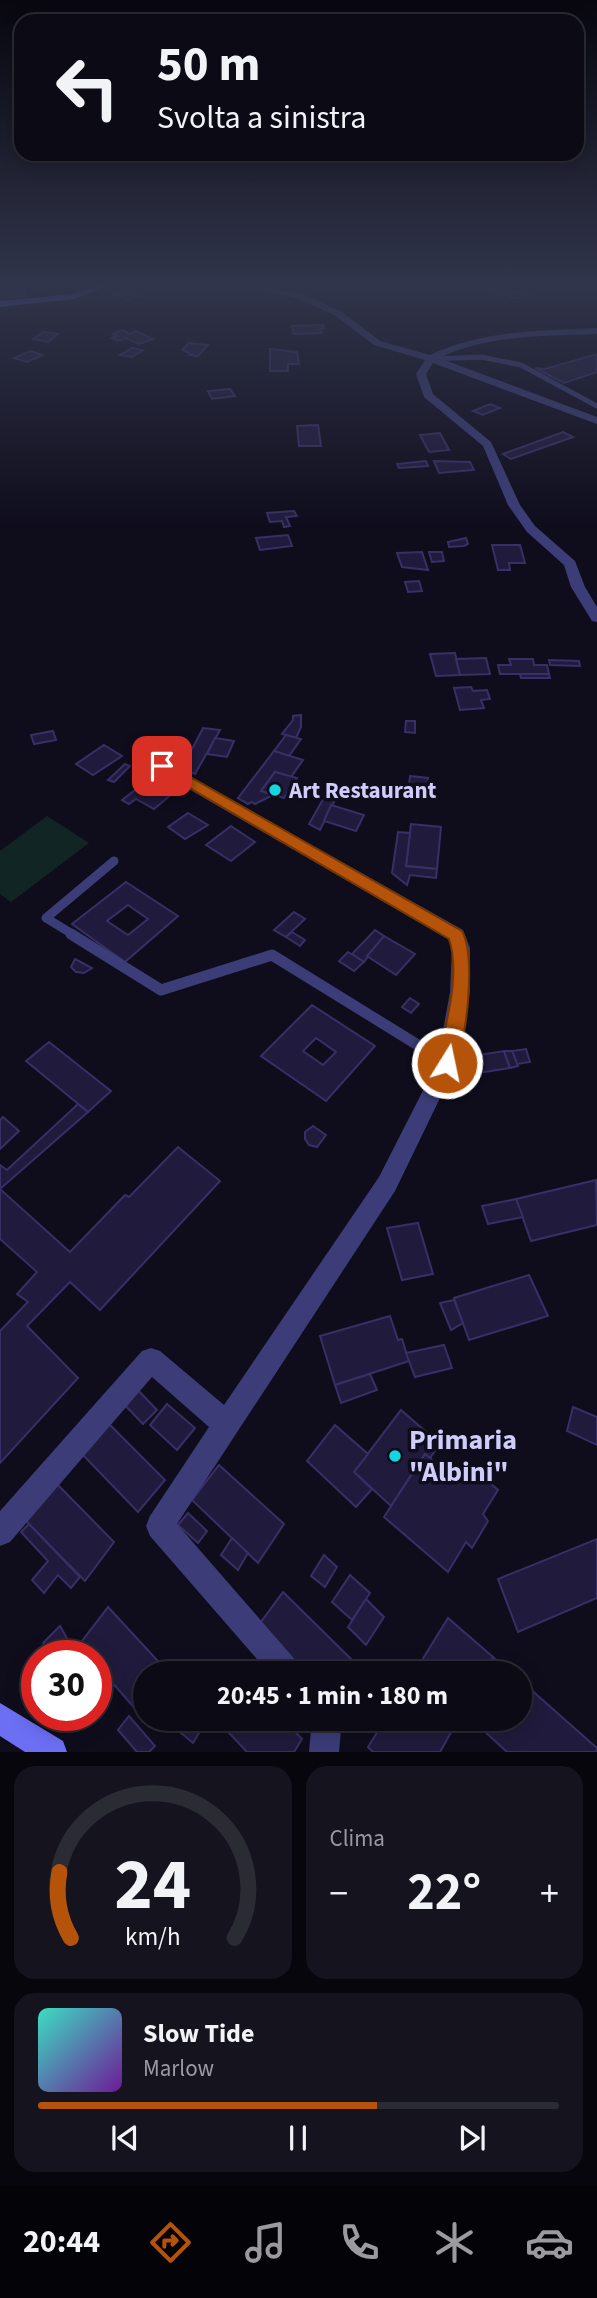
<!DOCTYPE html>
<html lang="it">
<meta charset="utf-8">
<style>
body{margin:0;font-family:"Source Sans 3",sans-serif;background:#14131e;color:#f1f3f6;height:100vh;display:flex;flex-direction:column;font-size:26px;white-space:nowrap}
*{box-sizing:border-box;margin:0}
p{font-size:23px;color:#9a9aa0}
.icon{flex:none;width:38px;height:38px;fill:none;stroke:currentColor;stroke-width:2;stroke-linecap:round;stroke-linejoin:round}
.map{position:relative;height:1752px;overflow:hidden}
.drawer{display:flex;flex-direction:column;gap:14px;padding:14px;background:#06060c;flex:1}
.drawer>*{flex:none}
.guide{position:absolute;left:14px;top:14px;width:570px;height:147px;border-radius:21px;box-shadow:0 4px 18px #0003,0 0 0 2px #2b2b34;background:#0b0a15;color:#f1f3f6;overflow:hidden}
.speed{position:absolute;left:21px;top:1640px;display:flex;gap:14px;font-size:35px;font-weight:700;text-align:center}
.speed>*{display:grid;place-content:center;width:91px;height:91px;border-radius:50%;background:#0b0a15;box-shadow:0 4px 18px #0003,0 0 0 2px #2b2b34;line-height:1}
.speed .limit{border:10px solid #d22;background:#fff;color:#111}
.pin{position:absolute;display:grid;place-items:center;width:60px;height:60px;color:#fff;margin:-30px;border-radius:14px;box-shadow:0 4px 10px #0006}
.me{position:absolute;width:77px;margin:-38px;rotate:10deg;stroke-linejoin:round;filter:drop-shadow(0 0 5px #0008)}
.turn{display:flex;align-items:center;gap:24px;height:147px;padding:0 28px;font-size:32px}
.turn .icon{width:91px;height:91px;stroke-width:2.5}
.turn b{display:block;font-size:49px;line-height:60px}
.big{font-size:52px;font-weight:700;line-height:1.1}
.drawer .card{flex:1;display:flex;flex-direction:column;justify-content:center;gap:10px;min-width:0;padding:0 24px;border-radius:21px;background:#14131e}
.drawer .dial{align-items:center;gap:0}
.dial svg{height:182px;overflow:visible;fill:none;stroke:#2b2b34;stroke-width:7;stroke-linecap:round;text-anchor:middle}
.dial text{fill:#f1f3f6;stroke:none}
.song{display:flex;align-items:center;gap:21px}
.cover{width:84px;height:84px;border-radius:10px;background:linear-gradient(135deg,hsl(170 70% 55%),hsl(280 70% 35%))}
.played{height:7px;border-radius:4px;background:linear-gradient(90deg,#b45309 65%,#2b2b34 65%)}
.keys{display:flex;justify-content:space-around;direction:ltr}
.heat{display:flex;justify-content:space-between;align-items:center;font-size:38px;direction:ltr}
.drawer .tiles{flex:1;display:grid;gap:14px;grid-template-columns:1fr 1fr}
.card:last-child{grid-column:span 2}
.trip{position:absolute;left:133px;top:1661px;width:399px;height:70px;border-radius:35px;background:#0b0a15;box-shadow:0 4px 18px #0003,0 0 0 2px #2b2b34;font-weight:700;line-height:70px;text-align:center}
.dock{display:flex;height:112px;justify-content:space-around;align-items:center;background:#040408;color:#9a9aa0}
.dock .icon{width:49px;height:49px}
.dock .selected{color:#b45309}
.dock b{font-size:32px;color:#f1f3f6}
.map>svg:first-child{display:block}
.green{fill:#112624}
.building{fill:#201b3c;stroke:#372f66;stroke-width:2;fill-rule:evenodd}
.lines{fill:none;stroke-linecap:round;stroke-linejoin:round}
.lane-far2{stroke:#3c3d78;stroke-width:5}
.lane-far1{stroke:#3c3d78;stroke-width:9}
.lane{stroke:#3c3d78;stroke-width:11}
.street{fill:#3c3d78;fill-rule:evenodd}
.secondary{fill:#6c6ff3;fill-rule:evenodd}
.route{fill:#b45309;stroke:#753606;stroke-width:2}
.poi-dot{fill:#12d7e1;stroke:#0f0d1c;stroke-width:2.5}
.labels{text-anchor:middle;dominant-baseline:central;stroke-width:7;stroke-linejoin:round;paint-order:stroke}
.poi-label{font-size:23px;font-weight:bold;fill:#d0cdfb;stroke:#0f0d1c;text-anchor:start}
.near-poi-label{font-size:28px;font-weight:bold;fill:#d0cdfb;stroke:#0f0d1c;text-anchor:start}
</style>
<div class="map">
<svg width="597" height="1752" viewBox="0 0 597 1752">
<rect width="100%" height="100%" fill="#0f0d1c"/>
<!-- green -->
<path class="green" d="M47,816L89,843L11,902L0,894V851Z"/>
<!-- building -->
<g class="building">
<path d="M496,285L515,291L511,293L520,291L530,294L523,298H515L487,290Z"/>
<path d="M24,290L25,296L0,298V292Z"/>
<path d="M125,290L141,296L128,300L113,294Z"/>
<path d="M323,325L324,328H320L322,333L294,334L292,326Z"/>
<path d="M122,330L130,334L136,331L153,339L139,344L125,338L118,341L112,338L117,336L113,334Z"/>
<path d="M43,332L58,334L48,342L33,339Z"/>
<path d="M189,343L208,345L198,356L190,355L192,354L182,350Z"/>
<path d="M132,348L143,350L132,357L120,355Z"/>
<path d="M270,349L297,352L299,364H288V371H270Z"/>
<path d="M30,351L43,355L27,362L14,358Z"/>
<path d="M597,354V372L564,383L535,368L545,369Z"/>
<path d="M230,389L235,396L212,399L208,391Z"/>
<path d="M490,404L500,408L483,415L473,411Z"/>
<path d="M318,425L321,446H299L297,426Z"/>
<path d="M563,432L573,437L511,459L503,454Z"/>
<path d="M440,433L449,450L429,452L420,435Z"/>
<path d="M426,461L428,466L399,468L397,464Z"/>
<path d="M434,461L470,462L474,470L439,473Z"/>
<path d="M294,511L297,516L286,517L290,526L284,527L282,521L270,522L267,513Z"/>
<path d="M288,535L292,546L260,550L256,538Z"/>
<path d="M466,538L468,544L464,546L449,547L448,542Z"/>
<path d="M492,545H520L525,563H509L510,570H498Z"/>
<path d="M422,552L428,570L402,567L397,553Z"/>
<path d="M429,552H442L444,561L432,562Z"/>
<path d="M419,581L422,591L408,592L405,582Z"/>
<path d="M455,653L460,675L436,676L430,654Z"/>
<path d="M486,658L490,674L460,675L456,659Z"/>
<path d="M509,659H533L534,665H547L549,674H500L498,665H511Z"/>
<path d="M549,660L579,661L580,666L550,665Z"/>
<path d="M520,674H549L550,678H521Z"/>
<path d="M471,687L473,691L487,690L490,699L481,700L484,708L460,710L454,688Z"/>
<path d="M301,715V727L296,738L282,734L293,720V716Z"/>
<path d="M406,721H415V733L405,732Z"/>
<path d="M203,728L220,730L195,774L178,766L189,755Z"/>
<path d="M53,731L56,740L34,744L31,735Z"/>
<path d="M286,735L301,739L289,756L274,751Z"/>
<path d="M215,738L234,741L227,757L207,754Z"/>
<path d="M104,745L122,756L93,775L76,764Z"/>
<path d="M274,751L303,760L291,777L275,772L261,791L273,795L255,804L252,802L248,804L238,798Z"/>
<path d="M125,764L130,766L114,782L108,780Z"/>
<path d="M275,772L297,778L284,798L261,791Z"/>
<path d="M410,776L428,778L426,794L408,793Z"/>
<path d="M151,782L172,794L154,809L136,799L129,804L122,800L140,786L144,788Z"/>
<path d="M326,794L337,796L320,830L309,824Z"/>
<path d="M331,805L364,815L356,831L324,821Z"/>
<path d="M188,813L208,825L185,839L168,827Z"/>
<path d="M411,824L441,827L437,869L406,866Z"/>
<path d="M231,826L255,842L231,861L206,845Z"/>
<path d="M398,832L410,833L406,866L437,869L436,878L410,875L407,885L392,873Z"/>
<path d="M126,882L178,916L125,962L72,924ZM128,905L148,919L128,935L107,921Z"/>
<path d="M294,912L305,919L286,937L274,930Z"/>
<path d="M375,930L384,936L364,962L352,954Z"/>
<path d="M292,932L305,940L300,946L286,937Z"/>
<path d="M384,936L415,954L396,975L367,956Z"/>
<path d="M348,952L364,962L354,971L339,961Z"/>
<path d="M75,959L92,968L84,973L76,972L71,967Z"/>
<path d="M410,998L419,1004L411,1013L402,1007Z"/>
<path d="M312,1005L375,1046L326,1101L261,1056ZM316,1038L336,1052L323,1065L303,1051Z"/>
<path d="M49,1042L111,1091L88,1112L26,1061Z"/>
<path d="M526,1049L530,1062L517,1064L512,1051Z"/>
<path d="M504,1051L510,1068L466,1075L460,1058Z"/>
<path d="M504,1051H512L518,1066L510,1068Z"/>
<path d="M78,1104L88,1112L0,1189V1165L7,1170Z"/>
<path d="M3,1117L19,1131L0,1149V1120Z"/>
<path d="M313,1126L326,1135L317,1147L309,1145L305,1139V1132Z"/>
<path d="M178,1147L220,1181L100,1310L70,1282L27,1326L78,1378L0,1463V1331L28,1302L17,1294L37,1272L0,1239V1189L70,1252L125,1195L129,1197Z"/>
<path d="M596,1180L597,1225L531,1241L516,1199Z"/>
<path d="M516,1199L523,1217L488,1224L482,1206Z"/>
<path d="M418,1223L433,1274L402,1280L387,1228Z"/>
<path d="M529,1275L548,1316L469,1340L454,1298Z"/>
<path d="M454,1300L463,1323L451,1330L440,1303Z"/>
<path d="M390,1316L398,1340L402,1339L409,1361L335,1385L320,1336Z"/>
<path d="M444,1345L452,1368L415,1377L406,1353Z"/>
<path d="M370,1374L377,1390L341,1403L335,1385Z"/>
<path d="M134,1386L157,1410L143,1424L120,1400Z"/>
<path d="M167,1404L195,1428L177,1450L150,1425Z"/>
<path d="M573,1407L597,1417V1445L567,1431Z"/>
<path d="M401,1410L440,1444L430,1458L425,1454L391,1506L354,1472Z"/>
<path d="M107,1422L165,1480L138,1512L81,1453Z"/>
<path d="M335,1425L368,1454L354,1472L372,1489L356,1507L307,1461Z"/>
<path d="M425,1454L459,1482L469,1465L498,1490L483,1514L488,1521L472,1548L466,1542L448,1572L384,1517Z"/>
<path d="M219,1465L284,1524L258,1563L192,1500Z"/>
<path d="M54,1481L114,1542L85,1581L23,1518Z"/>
<path d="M188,1513L207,1531L198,1543L178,1525Z"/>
<path d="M29,1524L80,1577L71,1588L58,1575L44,1593L32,1580L48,1561L21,1532Z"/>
<path d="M232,1538L248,1553L238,1570L221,1555Z"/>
<path d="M597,1539V1598L518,1632L498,1579Z"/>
<path d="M324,1555L337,1567L325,1587L311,1576Z"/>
<path d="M350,1575L370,1593L352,1620L332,1602Z"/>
<path d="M283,1592L351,1659L342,1673H303L258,1626Z"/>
<path d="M366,1599L384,1617L366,1645L348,1627Z"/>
<path d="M108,1607L169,1673H145L144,1719L96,1664V1656H88L79,1645Z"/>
<path d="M448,1618L493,1657L484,1673H414Z"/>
<path d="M60,1626L68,1640L50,1656L43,1643Z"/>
<path d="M493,1657L511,1673H484Z"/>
<path d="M520,1680L597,1748V1752H507L470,1718H520Z"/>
<path d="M129,1716L155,1746L149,1752H137L118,1730Z"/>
<path d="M170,1718H193L203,1726L193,1743L168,1722Z"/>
<path d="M215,1718H282L302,1739L294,1752H247Z"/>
<path d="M386,1718H459L440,1752H373L368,1747Z"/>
</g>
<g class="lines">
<!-- lane-far2 -->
<path class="lane-far2" d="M432,359L481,357L521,365L597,406"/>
<!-- lane-far1 -->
<path class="lane-far1" d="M74,935L46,918L114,861"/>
<!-- lane -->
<path class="lane" d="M71,934L161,990L272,955L447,1063"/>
<!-- street -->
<g class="street">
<path d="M221,282H239L302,294L342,312L380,341L430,355C482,330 540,331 597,328V334C544,336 487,335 439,358L597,417V424L433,363L426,374L433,394L491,442L520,505L535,526L575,561L585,587L597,607V622L592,621L571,587L564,565L527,532L508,505L483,446L424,397L416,374L425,360L374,345L336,316L297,298Z"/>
<path d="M162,761L463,930L470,948V992L457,1063L395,1191L177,1524L298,1663L303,1673H269L150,1536L146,1526L150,1516L209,1427L152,1377L10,1542L0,1546V1511L142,1351L151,1348L160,1351L224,1405L379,1177L437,1063L450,992L452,948L448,939L156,770L154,766Z"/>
<path d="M312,1718H342L339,1752H309Z"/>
</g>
<!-- secondary -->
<g class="secondary">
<path d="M106,282H118L74,299L0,307V301L73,294Z"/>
<path d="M0,1703L63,1741L67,1752H25L0,1736Z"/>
</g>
</g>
<!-- sky -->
<linearGradient id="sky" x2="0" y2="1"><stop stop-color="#08070f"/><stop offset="0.54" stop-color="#31354b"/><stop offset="1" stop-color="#31354b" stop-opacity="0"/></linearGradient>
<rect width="597" height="527" fill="url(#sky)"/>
<!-- route -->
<path class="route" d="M162,761L462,931C476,956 467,1043 454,1069L447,1071L441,1069L438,1063C445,1027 461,974 449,939L157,769L155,766Z"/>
<!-- markers -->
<g class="poi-dot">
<circle cx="275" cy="790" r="7"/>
<circle cx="395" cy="1456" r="7"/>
</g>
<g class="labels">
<!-- poi labels -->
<g class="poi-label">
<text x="289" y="790">Art Restaurant</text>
</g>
<!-- near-poi labels -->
<g class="near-poi-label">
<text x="409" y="1440">Primaria<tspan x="409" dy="32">"Albini"</tspan></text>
</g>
</g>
</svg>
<div class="speed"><div class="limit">30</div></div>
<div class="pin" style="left:162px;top:766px;background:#d93025"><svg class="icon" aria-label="arrive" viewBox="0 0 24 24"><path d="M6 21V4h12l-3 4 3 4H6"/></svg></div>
<svg class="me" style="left:447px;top:1063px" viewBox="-20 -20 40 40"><circle r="17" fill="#b45309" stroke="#fff" stroke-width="3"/><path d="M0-11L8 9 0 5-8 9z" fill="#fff"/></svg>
<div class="trip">20:45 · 1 min · 180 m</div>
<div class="guide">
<div class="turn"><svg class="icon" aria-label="left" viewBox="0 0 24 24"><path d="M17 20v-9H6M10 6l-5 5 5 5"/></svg><div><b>50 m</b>Svolta a sinistra</div></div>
</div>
</div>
<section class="drawer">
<div class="tiles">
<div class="card dial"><svg viewBox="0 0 100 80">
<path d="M14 69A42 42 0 1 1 86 69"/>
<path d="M14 69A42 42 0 0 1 9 40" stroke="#b45309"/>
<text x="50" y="56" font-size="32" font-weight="700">24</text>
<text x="50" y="72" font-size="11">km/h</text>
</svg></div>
<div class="card"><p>Clima</p>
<div class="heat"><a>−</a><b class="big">22°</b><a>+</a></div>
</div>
<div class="card">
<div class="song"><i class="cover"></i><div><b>Slow Tide</b><p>Marlow</p></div></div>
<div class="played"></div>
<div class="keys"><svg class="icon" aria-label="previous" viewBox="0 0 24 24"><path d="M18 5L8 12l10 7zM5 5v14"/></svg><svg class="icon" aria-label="pause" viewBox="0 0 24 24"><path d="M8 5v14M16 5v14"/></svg><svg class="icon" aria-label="next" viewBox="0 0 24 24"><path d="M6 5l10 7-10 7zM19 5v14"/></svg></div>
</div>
</div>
</section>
<nav class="dock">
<b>20:44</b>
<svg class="icon selected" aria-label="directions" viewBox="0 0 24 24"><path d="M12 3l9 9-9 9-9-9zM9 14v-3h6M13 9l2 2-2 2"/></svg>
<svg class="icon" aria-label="music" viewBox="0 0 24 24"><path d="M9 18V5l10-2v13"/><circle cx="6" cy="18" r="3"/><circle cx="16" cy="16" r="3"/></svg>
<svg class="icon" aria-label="phone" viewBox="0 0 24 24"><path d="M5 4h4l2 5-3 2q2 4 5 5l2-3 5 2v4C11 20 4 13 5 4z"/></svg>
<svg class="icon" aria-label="climate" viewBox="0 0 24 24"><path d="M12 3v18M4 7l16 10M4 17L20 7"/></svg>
<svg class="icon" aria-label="car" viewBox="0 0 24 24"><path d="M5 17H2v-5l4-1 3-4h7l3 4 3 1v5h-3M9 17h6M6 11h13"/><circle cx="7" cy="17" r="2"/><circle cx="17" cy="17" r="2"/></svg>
</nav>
